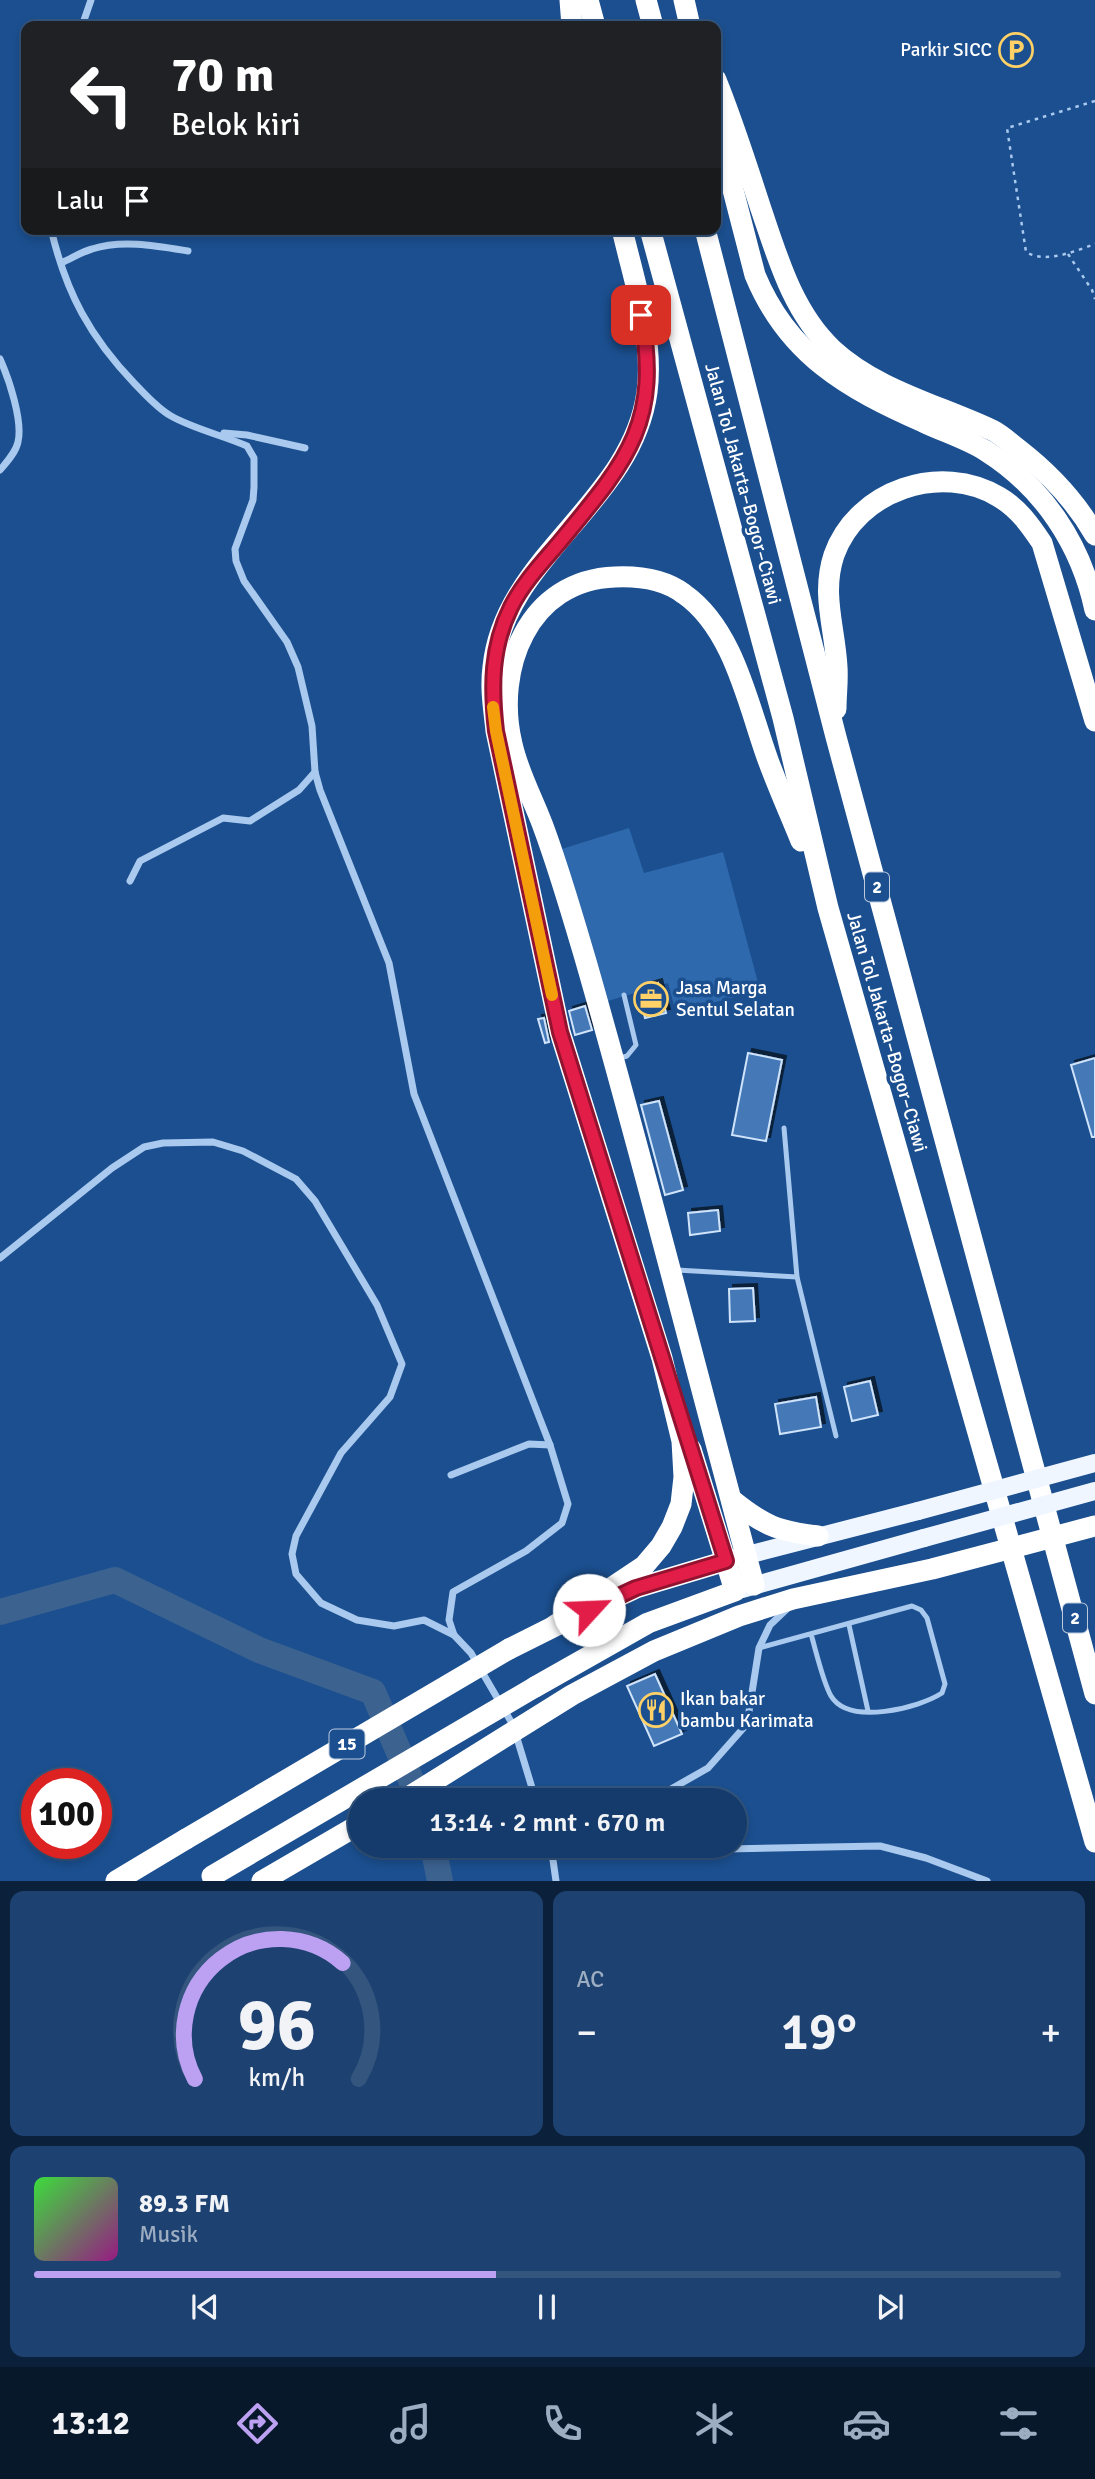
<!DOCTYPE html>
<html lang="id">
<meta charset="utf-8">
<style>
body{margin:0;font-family:Signika,sans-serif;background:#1d4271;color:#f1f3f6;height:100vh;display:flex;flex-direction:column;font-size:26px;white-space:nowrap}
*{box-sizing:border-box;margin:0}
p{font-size:23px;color:#9dadc1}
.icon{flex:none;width:38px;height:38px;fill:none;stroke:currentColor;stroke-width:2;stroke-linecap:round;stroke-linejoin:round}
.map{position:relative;height:1881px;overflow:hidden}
.details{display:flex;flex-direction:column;gap:10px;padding:10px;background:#0b203b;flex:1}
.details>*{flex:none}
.top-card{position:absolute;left:21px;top:21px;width:700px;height:214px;border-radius:14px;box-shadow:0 4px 10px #0003,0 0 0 2px #33557e;background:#202124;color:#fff;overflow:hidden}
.speed{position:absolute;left:21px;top:1768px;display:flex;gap:14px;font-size:35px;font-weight:700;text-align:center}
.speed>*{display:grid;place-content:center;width:91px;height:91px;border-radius:50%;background:#143b6b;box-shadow:0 4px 10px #0003,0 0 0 2px #33557e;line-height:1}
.speed .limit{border:10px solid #d22;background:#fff;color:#111}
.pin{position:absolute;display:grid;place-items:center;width:60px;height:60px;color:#fff;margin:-30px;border-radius:14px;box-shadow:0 4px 10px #0006}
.me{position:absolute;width:77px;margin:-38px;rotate:65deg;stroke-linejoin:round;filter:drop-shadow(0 0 5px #0008)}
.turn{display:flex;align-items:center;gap:24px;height:147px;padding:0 35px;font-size:32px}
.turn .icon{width:91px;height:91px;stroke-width:2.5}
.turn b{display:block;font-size:49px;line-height:60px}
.then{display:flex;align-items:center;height:66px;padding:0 35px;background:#0003;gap:14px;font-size:26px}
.big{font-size:52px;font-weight:600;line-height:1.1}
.details .tile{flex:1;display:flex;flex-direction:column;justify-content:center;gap:10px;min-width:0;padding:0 24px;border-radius:14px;background:#1d4271}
.details .dial{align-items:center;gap:0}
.dial svg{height:182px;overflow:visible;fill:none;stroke:#33557e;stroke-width:7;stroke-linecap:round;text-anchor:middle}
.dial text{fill:#f1f3f6;stroke:none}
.song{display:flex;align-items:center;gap:21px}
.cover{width:84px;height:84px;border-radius:10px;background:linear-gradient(135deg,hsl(120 70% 55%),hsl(310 70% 35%))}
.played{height:7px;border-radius:4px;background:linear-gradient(90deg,#bca0f2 45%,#33557e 45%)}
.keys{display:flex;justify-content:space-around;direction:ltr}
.heat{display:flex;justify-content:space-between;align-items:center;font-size:38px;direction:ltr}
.details .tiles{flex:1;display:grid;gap:10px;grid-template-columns:1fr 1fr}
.tile:last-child{grid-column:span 2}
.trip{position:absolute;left:348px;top:1788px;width:399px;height:70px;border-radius:35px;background:#143b6b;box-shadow:0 4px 10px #0003,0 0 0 2px #33557e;font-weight:600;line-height:70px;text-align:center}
.dock{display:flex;height:112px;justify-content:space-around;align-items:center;background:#08182b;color:#9dadc1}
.dock .icon{width:49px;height:49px}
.dock .on{color:#bca0f2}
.dock b{font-size:32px;color:#f1f3f6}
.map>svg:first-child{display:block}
.green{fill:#2e69ad}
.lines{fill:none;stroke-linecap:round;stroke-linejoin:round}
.river{stroke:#3c6290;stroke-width:26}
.building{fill:#4478b7;stroke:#cfe3fa;stroke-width:2;filter:url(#shadow)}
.path{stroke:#a9c9ee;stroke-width:2.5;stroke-dasharray:3.5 5;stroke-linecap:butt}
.service{stroke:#a9c9ee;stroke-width:5}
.minor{stroke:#a9c9ee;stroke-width:7}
.primary{stroke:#f0f6ff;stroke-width:18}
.motorway{stroke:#fff;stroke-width:21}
.primary-bridge{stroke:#f0f6ff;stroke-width:18}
.motorway-bridge{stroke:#fff;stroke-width:21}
.route-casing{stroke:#92132f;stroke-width:18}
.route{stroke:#e11d48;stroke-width:12}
.slow{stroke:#f59e0b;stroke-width:12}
.labels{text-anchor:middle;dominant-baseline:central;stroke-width:7;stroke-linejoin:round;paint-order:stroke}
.shield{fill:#1b4f8f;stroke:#bbcadd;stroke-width:2}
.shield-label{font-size:18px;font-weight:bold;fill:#fff}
.poi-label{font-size:19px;fill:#fff;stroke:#1b4f8f;text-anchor:start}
.street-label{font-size:19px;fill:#fff;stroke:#1b4f8f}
</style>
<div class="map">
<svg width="1095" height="1881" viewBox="0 0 1095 1881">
<defs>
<filter id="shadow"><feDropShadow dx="4" dy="-4" stdDeviation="0" flood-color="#0009"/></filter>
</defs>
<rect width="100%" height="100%" fill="#1b4f8f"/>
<!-- green -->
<path class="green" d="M629,828L644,873L723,852L760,990L676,1013L668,983L598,1004L552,852Z"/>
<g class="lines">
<!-- river -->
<g class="river">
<path d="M0,1612L115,1580L259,1650L373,1692L420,1801"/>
<path d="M433,1846L440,1881"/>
</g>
</g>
<!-- building -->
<g class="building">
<path d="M658,983L666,1013L645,1018L638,989Z"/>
<path d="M585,1006L592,1030L575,1035L569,1011Z"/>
<path d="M544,1018L549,1042L545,1043L538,1019Z"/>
<path d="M748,1053L782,1060L766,1141L732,1135Z"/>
<path d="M1095,1058V1137H1092L1071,1065Z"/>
<path d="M659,1101L683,1190L665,1195L641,1105Z"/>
<path d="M718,1210L720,1231L690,1235L688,1213Z"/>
<path d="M753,1288L755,1321L730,1322L729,1289Z"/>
<path d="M870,1381L878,1415L852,1421L844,1387Z"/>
<path d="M816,1397L821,1427L780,1434L775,1404Z"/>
<path d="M655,1674L682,1734L654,1746L627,1686Z"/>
</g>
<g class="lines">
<!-- path -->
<g class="path">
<path d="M1095,101L1007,128L1026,252C1046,264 1075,251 1095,244"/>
<path d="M1068,254L1092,290L1095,299"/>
</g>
<!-- service -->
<g class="service">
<path d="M620,1058L627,1056L636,1045L624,995"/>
<path d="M784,1128L797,1277L836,1436"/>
<path d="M677,1270L797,1277"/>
<path d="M849,1625L868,1711"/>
<path d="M759,1648C810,1634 861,1620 912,1606L921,1610L927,1618L945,1684L942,1693C919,1708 849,1726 831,1696C823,1682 816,1651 811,1634"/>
</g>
<!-- minor -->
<g class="minor">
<path d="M82,26L91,0"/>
<path d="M51,229C66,293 90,337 135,384C146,395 157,408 171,416C194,429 222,435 247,446L254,458V487L253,500L235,549L236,561L244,581L287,642L298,667L312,726L315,772L320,790L389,963L414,1094L550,1445L568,1504L562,1523L526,1551L453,1592L449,1620L454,1635"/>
<path d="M61,263C71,259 81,252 92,249C122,239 158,246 188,251"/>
<path d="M0,359C9,379 23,421 18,442C16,452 7,462 0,470"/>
<path d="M224,433L247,435L305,448"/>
<path d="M130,881L140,861L223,818L250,821L299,790L315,772"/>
<path d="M0,1258L112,1168L144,1147L163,1143L213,1142L243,1151L296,1179L315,1201L377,1305L402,1364L390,1397L341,1453L296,1536L292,1554L296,1574L321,1603L357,1620L394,1626L424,1620L454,1635L471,1653L513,1725L536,1801"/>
<path d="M451,1475L529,1444L550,1445"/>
<path d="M650,1801L708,1768L747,1724L759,1648L770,1625L789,1607"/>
<path d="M551,1846L556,1881"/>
<path d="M554,1855L573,1852L880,1846L926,1858L987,1881"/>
</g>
<!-- primary -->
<g class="primary">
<path d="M732,1559L918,1511"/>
<path d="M742,1589L924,1538"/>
</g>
<!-- motorway -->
<g class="motorway">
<path d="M570,0L572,26"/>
<path d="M588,0L595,26"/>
<path d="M646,0L653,26"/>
<path d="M684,0L690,26"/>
<path d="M716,80C733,122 747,166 761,209C778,259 793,312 832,349C876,390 939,405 992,430C1002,435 1010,443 1018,449C1049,473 1075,500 1095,535"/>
<path d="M716,124L755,275C788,355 848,389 923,422C944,432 967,439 986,451C1043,487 1081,544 1095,610"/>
<path d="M650,229L783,718L828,908L1095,1842"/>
<path d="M705,229L836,737L1095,1694"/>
<path d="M836,709C836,695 838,681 837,667C835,628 821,594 834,555C857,490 941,462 999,497C1018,508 1030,525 1042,543L1095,721"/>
<path d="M732,1500C764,1526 778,1531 818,1536"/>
<path d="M754,1585C697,1376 645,1166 585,958C572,914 559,869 543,826C533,799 518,772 512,744C494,669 528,580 615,577C638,576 664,579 684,594C734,629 748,705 768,760C778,787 790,814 801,841"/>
<path d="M615,1598L636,1588L726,1561"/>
<path d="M554,1626L644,1566L661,1546L672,1527L681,1504L684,1477L682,1441L662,1358L560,1032L496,731C494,710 490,689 493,667C504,556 632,503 647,392C654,338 634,281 622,229"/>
<path d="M509,1649L567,1620"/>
<path d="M535,1687L648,1623L735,1591L691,1449"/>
<path d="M116,1881L186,1839"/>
<path d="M262,1881L360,1824"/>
</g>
<!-- primary-bridge -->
<g class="primary-bridge">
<path d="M918,1511L1095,1463"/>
<path d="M924,1538L1095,1491"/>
</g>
<!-- motorway-bridge -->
<g class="motorway-bridge">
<path d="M402,1801L572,1695L654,1651L739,1616L793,1599L932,1569L1095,1526"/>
<path d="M186,1839L509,1649"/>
<path d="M212,1876L535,1687"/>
</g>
</g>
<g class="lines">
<!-- route casing -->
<g class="route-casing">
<path id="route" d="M589,1610L636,1588L726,1561L560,1032L496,731C491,687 491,647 511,607C523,583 542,563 559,543C625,463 662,424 641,315"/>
</g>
<!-- route -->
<use href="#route" class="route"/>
<!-- slow -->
<path class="slow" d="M493,707L496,731L552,995"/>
</g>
<!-- icons -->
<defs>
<g id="parking-ring" transform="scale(1.75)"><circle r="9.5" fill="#1b4f8f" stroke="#ffd166" stroke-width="1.5"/><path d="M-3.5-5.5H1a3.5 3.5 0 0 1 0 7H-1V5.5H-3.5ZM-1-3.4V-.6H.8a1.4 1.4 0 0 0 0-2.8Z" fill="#ffd166"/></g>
<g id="office-ring" transform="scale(1.75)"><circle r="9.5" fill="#1b4f8f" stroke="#ffd166" stroke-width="1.5"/><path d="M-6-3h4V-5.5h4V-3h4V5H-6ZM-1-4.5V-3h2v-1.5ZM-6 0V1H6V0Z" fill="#ffd166"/></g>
<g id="restaurant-ring" transform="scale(1.75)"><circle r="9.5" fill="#1b4f8f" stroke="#ffd166" stroke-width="1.5"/><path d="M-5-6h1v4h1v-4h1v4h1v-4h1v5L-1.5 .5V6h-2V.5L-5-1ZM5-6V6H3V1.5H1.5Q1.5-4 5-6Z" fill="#ffd166"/></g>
</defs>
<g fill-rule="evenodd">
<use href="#parking-ring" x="1016" y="50"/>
<use href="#office-ring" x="651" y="999"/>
<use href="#restaurant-ring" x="656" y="1710"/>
</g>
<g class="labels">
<!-- shield labels -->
<g class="shield">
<rect x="865" y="872.5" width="24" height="29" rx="5"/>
<rect x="1063" y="1603.5" width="24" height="29" rx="5"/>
<rect x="329.5" y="1729.5" width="35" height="29" rx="5"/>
</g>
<g class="shield-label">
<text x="877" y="887">2</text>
<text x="1075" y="1618">2</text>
<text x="347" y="1744">15</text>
</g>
<!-- poi labels -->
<g class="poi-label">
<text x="992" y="50" text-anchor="end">Parkir SICC</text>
<text x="676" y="988">Jasa Marga<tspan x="676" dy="22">Sentul Selatan</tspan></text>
<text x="680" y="1699">Ikan bakar<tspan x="680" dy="22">bambu Karimata</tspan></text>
</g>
<!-- street labels -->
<g class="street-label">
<text transform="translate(743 484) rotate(75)">Jalan Tol Jakarta–Bogor–Ciawi</text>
<text transform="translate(887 1032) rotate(74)">Jalan Tol Jakarta–Bogor–Ciawi</text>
</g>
</g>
</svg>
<div class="speed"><div class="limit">100</div></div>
<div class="pin" style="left:641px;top:315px;background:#d93025"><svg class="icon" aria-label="arrive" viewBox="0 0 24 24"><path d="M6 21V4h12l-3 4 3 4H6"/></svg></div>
<svg class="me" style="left:589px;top:1610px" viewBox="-20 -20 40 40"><circle r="19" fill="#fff"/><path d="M0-13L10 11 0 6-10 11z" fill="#e11d48"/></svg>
<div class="trip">13:14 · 2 mnt · 670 m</div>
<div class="top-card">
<div class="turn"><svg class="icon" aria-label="left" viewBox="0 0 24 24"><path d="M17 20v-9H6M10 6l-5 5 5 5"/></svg><div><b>70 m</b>Belok kiri</div></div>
<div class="then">Lalu<svg class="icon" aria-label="arrive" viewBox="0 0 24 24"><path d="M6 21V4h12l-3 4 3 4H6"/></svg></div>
</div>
</div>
<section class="details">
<div class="tiles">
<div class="tile dial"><svg viewBox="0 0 100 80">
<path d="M14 69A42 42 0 1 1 86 69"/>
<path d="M14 69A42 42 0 0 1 79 18" stroke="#bca0f2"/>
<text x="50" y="56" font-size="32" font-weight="700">96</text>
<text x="50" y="72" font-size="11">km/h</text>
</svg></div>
<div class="tile"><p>AC</p>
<div class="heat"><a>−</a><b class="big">19°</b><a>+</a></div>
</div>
<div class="tile">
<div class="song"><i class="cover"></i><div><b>89.3 FM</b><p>Musik</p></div></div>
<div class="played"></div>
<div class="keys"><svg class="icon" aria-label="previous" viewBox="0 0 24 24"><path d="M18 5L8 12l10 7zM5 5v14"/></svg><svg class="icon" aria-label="pause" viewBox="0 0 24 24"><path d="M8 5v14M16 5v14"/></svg><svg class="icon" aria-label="next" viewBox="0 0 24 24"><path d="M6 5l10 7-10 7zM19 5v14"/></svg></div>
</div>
</div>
</section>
<nav class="dock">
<b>13:12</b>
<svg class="icon on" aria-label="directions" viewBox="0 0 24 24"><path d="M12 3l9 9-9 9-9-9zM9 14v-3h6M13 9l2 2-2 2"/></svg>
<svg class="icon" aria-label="music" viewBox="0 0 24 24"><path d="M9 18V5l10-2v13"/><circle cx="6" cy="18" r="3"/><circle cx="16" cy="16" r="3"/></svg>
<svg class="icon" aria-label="phone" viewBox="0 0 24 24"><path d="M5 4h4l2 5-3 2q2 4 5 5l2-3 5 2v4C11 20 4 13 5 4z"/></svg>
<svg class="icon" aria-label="climate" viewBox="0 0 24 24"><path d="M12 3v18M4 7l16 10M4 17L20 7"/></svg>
<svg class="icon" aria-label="car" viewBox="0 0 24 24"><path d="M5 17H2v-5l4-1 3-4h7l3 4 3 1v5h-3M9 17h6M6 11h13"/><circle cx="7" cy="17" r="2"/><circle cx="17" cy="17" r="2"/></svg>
<svg class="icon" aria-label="filters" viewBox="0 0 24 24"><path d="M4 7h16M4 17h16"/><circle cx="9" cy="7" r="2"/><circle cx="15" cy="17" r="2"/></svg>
</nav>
